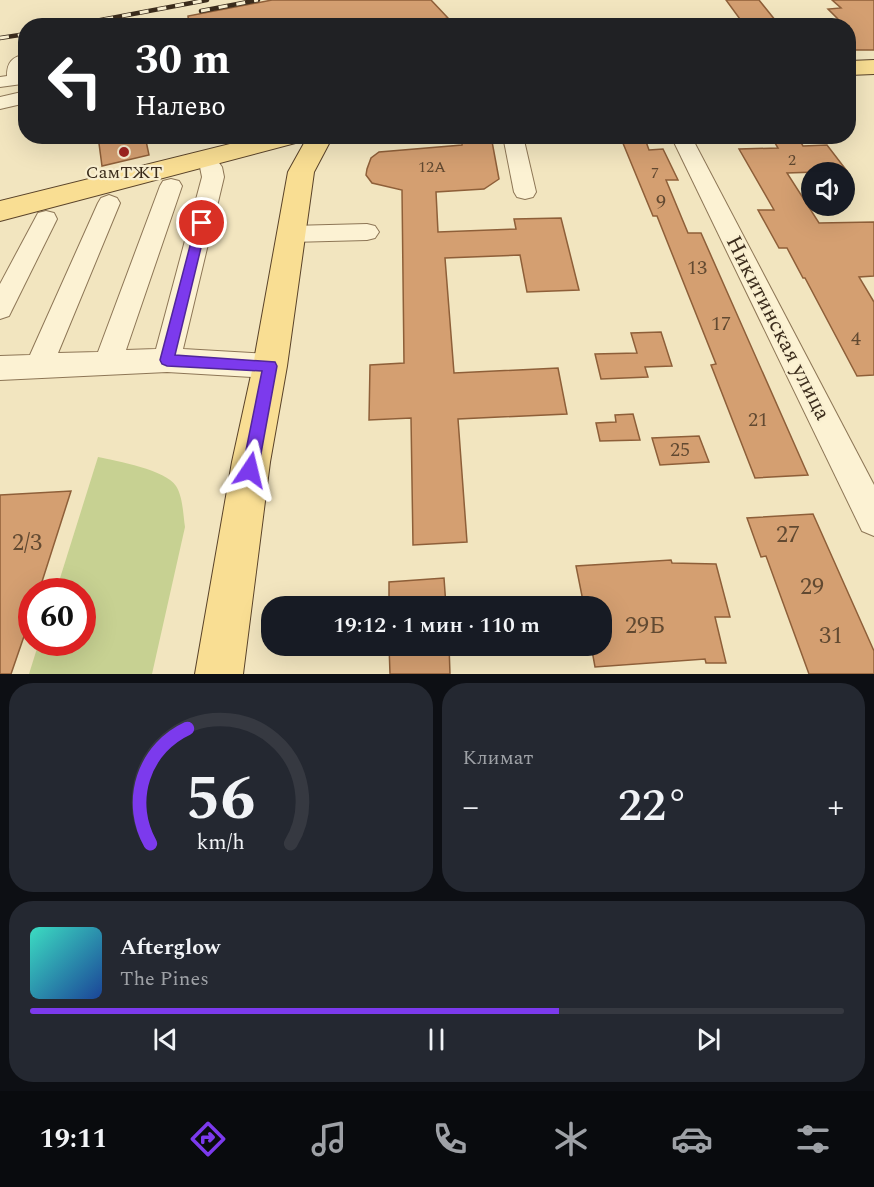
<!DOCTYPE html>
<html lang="ru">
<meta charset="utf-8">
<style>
body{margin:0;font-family:Spectral,serif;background:#242831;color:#f1f3f6;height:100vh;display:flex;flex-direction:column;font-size:22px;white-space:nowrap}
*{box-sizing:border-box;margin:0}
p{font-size:20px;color:#9ea1a6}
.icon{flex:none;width:33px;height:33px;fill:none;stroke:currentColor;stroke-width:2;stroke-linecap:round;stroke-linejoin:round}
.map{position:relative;height:674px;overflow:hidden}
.drawer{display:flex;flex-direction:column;gap:9px;padding:9px;background:#0d0f14;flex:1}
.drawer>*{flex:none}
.top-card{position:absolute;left:18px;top:18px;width:838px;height:126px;border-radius:24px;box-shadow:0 6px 24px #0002;background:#202124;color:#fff;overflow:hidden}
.buttons{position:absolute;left:801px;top:162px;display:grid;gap:12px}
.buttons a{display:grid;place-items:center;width:54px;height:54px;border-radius:50%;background:#171b24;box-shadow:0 6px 24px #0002;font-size:30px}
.speed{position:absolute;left:18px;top:578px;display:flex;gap:12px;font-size:30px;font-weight:700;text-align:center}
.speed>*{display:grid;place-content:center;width:78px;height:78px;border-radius:50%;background:#171b24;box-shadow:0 6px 24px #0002;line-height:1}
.speed .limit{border:9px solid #d22;background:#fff;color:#111}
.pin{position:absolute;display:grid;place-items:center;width:51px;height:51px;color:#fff;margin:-26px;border:3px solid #fff;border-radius:50%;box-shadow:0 2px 6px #0007}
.me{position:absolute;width:66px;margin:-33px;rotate:10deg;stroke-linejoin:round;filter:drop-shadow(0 0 4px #0008)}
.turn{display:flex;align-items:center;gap:21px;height:126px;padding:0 18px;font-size:27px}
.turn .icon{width:78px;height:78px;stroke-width:2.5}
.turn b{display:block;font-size:42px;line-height:51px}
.big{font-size:45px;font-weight:600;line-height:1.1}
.drawer .tile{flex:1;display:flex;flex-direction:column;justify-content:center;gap:9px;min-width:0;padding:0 21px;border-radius:24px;background:#242831}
.drawer .dial{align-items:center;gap:0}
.dial svg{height:156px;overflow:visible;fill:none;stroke:#363941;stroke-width:7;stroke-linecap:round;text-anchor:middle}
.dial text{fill:#f1f3f6;stroke:none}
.song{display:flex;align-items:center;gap:18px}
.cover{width:72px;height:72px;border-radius:9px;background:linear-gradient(135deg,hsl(170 70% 55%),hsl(220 70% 35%))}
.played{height:6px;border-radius:3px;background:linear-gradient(90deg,#7c3aed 65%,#363941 65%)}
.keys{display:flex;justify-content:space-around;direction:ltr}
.heat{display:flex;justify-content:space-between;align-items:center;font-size:33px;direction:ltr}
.drawer .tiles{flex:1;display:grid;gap:9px;grid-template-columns:1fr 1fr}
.tile:last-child{grid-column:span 2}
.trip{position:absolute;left:261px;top:596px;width:351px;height:60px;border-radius:24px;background:#171b24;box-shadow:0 6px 24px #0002;font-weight:600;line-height:60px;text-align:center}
.menu{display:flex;height:96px;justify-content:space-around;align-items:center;background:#090b0e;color:#9ea1a6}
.menu .icon{width:42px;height:42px}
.menu .active{color:#7c3aed}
.menu b{font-size:27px;color:#f1f3f6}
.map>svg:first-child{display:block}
.green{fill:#c7d192}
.building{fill:#d49f71;stroke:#8e5f39;stroke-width:1.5}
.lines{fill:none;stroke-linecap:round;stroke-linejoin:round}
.minor-casing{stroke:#8d7656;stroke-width:2}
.major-casing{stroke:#5a432a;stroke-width:2}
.minor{fill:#fcf2d3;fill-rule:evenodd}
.major{fill:#f9de93;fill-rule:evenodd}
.rail-casing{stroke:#3b2c1c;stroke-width:4.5}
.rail{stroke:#f9efd0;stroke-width:3;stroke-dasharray:9;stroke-linecap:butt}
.route{fill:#7c3aed;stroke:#51269a;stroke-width:1.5}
.poi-dot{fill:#a12520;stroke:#f9efd0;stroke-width:2}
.labels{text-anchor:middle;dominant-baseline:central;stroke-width:4.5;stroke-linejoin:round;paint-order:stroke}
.far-number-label{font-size:16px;fill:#614931}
.far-poi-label{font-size:18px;fill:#3b2c1c;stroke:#f9efd0}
.number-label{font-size:20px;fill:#614931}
.street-label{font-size:22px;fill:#3b2c1c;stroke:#f9efd0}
.near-number-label{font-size:24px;fill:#614931}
</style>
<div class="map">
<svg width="874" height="674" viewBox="0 0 874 674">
<rect width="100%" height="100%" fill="#f2e5bf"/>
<!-- green -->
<path class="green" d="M98,457C117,461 166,470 176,486C183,497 183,514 185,527L152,674H29L39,642H82V591H56Z"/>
<!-- building -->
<g class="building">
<path d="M272,0H431L448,18L411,26H189L188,16Z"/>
<path d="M726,0H759L780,26H745Z"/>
<path d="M832,0H874V50H849V26H845L828,9L841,8Z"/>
<path d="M98,136H145L149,155L102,166Z"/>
<path d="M463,136H491L499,179L484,189L436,192L438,232L516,229L514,219L561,218L579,290L527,292L520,255L445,258L454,373L558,368L567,414L458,419L467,542L413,545L411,418L369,420L370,365L404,363L402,190L372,183L366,175L367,169L371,158L379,152L462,145Z"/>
<path d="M620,136H644L649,150L663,149L678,180H666L688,233H701L808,475L755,478L711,365L716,364L657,216H653Z"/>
<path d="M771,136H797L803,146L827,145L847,171L787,173L819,223L874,222V276L859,277L874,302V375L857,376L805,278H803L787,248H779L758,210H774L739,149L778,148Z"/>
<path d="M661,332L672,366L645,367L648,377L601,379L595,354L637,353L631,333Z"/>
<path d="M633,414L640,440L600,441L596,423L616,422L615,415Z"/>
<path d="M699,436L709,462L660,465L652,438Z"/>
<path d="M71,491L39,591H32V613L11,674H0V495Z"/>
<path d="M813,514L874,651V674H809L766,556L761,557L747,518Z"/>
<path d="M671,560L672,563L716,564L730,617H715L726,663H706L705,659L595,667L591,645H602V606H584L576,566Z"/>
<path d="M444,578L446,606H389V582Z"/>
<path d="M389,645H449L450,674H390Z"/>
</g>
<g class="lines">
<!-- minor casing -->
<g class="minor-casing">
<g id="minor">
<path d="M26,54L25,80L22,84L0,87V77L7,76C7,62 12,57 26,54Z"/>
<path d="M26,91V103L0,109V97Z"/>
<path d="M503,136H523L536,192L533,197L525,199L517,197L514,192Z"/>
<path d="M671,136H691L874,485V536L862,531Z"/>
<path d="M205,151L212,153L222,167L224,177L183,349L270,354L280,358L284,366L280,374L270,378L167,372L0,380V356L30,355L98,203L101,198L109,195L117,198L120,203L58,353L98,352L160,186L163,181L171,179L179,181L182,186L126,350L156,349L202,177L200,167L195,158L198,153Z"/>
<path d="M46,211L54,213L57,219L9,316L0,319V284L38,213Z"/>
<path d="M367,224L375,226L379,232L375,238L367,240L291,242L283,240L279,234L283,228L291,226Z"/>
</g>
</g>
<!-- major casing -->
<g class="major-casing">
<g id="major">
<path d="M874,60V74L849,75V61Z"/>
<path d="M262,136H306L303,141L0,221V201Z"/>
<path d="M308,136H333L314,172L287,366L270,462L243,674H195L232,462L253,366L288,172Z"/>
</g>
</g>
<!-- minor -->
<use href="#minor" class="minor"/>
<!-- major -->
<use href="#major" class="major"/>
<!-- rail casing -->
<g class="rail-casing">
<g id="rail">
<path d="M201,11L258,0"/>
<path d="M69,26L207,0"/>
<path d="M0,38L26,34"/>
</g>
</g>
<!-- rail -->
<use href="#rail" class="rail"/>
</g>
<!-- route -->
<path class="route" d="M202,219L207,223L175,355L275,362L277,366L258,470L256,476L250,478L244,476L242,470L262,371L167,366L162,364L160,360L196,223Z"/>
<!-- markers -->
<circle class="poi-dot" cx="124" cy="152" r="6"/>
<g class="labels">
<!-- far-number labels -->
<g class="far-number-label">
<text x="792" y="160">2</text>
<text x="432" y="167">12А</text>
<text x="655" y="173">7</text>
</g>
<!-- far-poi labels -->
<g class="far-poi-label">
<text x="124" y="172">СамТЖТ</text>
</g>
<!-- number labels -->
<g class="number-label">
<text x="661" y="202">9</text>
<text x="697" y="268">13</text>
<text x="721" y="324">17</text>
<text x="856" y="339">4</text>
<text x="758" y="420">21</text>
<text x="680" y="450">25</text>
</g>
<!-- street labels -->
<g class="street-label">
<text transform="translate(778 328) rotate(63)">Никитинская улица</text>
</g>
<!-- near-number labels -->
<g class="near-number-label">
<text x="788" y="535">27</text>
<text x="27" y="543">2/3</text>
<text x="812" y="587">29</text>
<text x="645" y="626">29Б</text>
<text x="831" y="636">31</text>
</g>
</g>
</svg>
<div class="buttons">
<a><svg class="icon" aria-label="sound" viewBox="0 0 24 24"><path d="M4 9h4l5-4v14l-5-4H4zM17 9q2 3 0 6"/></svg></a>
</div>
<div class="speed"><div class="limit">60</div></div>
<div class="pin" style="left:202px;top:223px;background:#d93025"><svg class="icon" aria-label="arrive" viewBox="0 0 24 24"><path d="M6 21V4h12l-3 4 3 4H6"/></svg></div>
<svg class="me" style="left:250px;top:470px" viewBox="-20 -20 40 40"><path d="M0-17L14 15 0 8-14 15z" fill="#7c3aed" stroke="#fff" stroke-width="4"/></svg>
<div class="trip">19:12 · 1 мин · 110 m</div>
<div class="top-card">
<div class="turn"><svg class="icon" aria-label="left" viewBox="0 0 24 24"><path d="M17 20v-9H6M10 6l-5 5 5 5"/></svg><div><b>30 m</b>Налево</div></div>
</div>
</div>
<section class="drawer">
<div class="tiles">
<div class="tile dial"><svg viewBox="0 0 100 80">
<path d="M14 69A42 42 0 1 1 86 69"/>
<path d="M14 69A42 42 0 0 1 33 10" stroke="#7c3aed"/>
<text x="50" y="56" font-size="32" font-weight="700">56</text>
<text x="50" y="72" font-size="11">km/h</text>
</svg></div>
<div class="tile"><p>Климат</p>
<div class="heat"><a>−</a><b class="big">22°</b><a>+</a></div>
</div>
<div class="tile">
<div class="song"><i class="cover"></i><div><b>Afterglow</b><p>The Pines</p></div></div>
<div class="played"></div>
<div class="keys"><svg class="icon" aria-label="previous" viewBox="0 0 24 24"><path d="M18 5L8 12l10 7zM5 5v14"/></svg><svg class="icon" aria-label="pause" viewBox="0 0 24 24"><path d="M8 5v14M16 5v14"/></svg><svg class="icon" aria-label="next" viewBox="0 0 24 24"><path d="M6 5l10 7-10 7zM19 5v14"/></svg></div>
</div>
</div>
</section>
<nav class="menu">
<b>19:11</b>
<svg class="icon active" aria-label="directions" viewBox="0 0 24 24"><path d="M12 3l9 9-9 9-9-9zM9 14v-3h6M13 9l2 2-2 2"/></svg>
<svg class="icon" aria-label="music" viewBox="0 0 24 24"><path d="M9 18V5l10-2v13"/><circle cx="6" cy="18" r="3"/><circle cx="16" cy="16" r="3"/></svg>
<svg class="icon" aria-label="phone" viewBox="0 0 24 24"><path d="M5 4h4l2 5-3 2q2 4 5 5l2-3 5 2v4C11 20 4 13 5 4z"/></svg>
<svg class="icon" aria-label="climate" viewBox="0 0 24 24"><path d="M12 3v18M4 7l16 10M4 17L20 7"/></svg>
<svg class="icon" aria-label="car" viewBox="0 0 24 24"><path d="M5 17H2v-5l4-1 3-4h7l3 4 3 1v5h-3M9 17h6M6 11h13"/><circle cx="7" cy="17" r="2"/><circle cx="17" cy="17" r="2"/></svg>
<svg class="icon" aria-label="filters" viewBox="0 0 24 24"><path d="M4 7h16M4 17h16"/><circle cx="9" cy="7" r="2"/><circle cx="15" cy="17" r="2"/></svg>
</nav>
